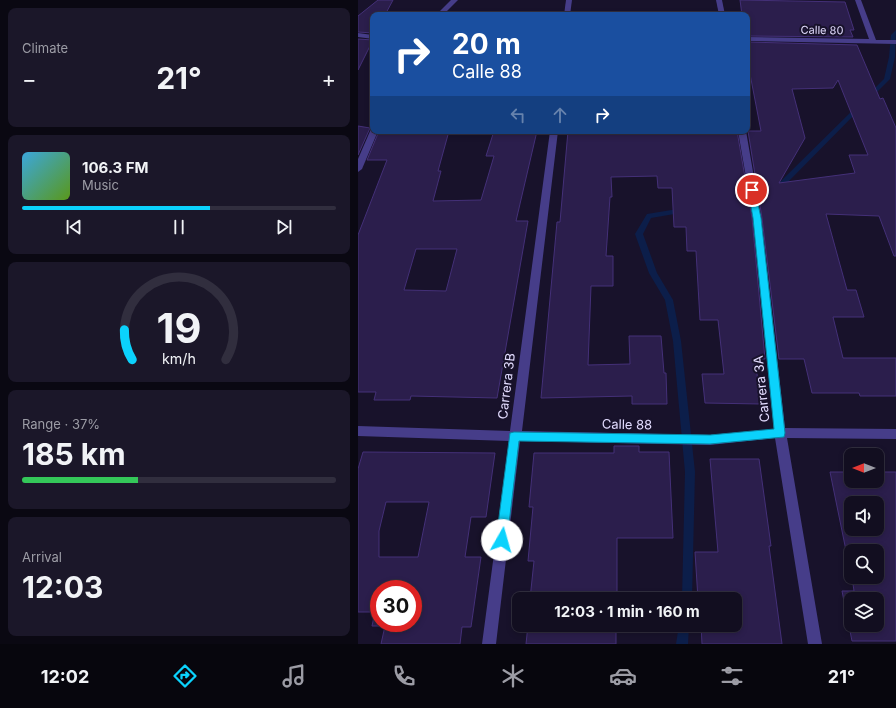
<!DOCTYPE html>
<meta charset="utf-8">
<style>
body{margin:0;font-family:Inter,sans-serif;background:#1b1729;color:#f1f3f6;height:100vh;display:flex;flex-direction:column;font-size:15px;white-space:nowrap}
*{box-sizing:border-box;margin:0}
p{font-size:13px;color:#9c9ca5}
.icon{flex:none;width:22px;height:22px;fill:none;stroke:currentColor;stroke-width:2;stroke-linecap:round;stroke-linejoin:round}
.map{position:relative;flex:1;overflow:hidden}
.side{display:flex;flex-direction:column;gap:8px;padding:8px;background:#0a0812;width:358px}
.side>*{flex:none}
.top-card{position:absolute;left:12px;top:12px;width:380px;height:122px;border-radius:8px;box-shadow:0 2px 6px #0003,0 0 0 1px #312e3e;background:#1a4fa0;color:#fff;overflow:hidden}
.needle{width:26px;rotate:270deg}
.fabs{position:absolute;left:486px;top:448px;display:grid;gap:8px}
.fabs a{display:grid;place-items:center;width:40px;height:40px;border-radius:8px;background:#120e20;box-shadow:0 2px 6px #0003,0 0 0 1px #312e3e;font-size:20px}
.speed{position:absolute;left:12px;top:580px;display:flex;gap:8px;font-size:20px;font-weight:700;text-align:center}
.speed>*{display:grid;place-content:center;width:52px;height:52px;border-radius:50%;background:#120e20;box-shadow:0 2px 6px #0003,0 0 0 1px #312e3e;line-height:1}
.speed .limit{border:6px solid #d22;background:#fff;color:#111}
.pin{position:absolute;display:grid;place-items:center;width:34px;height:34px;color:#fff;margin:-17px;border:2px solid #fff;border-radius:50%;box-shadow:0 1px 4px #0007}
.me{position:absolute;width:44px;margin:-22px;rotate:7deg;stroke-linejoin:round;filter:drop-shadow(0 0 3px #0008)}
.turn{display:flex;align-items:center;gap:14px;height:84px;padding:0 16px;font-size:18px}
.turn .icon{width:52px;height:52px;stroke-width:2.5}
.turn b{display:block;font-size:28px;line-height:34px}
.lanes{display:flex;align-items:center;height:38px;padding:0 16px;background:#0003;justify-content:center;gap:20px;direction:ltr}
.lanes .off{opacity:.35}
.big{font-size:30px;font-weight:700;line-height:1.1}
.side .widget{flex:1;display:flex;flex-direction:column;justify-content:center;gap:6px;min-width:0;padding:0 14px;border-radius:8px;background:#1b1729}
.side .dial{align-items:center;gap:0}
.dial svg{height:104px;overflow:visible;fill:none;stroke:#312e3e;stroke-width:7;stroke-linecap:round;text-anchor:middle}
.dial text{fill:#f1f3f6;stroke:none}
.song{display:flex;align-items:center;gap:12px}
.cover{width:48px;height:48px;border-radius:6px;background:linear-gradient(135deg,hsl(200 70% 55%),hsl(90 70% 35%))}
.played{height:4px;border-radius:2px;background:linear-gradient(90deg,#0bd2fc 60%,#312e3e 60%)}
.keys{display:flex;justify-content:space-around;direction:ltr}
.heat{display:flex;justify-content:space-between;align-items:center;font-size:22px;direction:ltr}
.charge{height:6px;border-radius:3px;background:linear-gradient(90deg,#34c759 37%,#312e3e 0)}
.trip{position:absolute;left:154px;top:592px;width:230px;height:40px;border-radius:8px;background:#120e20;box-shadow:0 2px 6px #0003,0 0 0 1px #312e3e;font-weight:700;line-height:40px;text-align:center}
.tab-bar{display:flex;height:64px;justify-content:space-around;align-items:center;background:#07060d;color:#9c9ca5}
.tab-bar .icon{width:28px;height:28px}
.tab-bar .active{color:#0bd2fc}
.tab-bar b{font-size:18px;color:#f1f3f6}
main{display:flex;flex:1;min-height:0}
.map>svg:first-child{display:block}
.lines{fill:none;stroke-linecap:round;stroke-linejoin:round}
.stream{fill:#0c1e4a;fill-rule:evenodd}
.building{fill:#2b1e4c;stroke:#443078;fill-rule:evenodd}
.minor{fill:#463d89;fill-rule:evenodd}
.route{fill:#0bd2fc;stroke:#0788a4}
.labels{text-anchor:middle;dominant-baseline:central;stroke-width:4;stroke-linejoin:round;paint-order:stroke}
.far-street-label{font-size:11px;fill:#e3dcff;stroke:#18122b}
.street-label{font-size:13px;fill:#e3dcff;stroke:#18122b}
</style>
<main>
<section class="side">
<div class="widget"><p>Climate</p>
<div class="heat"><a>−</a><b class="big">21°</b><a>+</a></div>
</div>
<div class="widget">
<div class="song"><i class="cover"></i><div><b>106.3 FM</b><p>Music</p></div></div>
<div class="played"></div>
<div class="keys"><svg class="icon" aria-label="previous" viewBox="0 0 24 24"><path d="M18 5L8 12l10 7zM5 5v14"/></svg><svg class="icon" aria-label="pause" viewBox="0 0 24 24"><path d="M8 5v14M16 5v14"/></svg><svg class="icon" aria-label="next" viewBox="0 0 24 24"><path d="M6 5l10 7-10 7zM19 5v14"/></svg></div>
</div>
<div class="widget dial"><svg viewBox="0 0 100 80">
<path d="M14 69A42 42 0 1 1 86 69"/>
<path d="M14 69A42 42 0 0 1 8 46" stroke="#0bd2fc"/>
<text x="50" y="56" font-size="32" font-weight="700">19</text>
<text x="50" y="72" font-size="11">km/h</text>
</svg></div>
<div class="widget"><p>Range · 37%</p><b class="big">185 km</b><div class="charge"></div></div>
<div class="widget"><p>Arrival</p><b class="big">12:03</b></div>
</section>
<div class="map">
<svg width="538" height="644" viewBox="0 0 538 644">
<rect width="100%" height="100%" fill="#18122b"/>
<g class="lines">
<!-- stream -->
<g class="stream">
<path d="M538,30L537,57L532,79L513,98H509V96L526,79L531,57L533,35Z"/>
<path d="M500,106L502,107V109L424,188L416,189V185L420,184L498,107Z"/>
<path d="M326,208H328L329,210L328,212L293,218L285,234L299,273L315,300L323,341L337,472L334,599H324L327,472L315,341L307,300L291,273L277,234L289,214Z"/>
<path d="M321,625H331L330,644H318Z"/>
</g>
</g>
<!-- building -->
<g class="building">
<path d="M20,0H35L27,15H15V33L0,32V16Z"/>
<path d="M382,0L487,2L496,30H492L495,37L389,36V15H384Z"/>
<path d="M0,39L15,40L0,70Z"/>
<path d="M389,42L499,45L522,99L525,98L538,128V256H536L521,216L468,214L489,290H498L506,317H475L485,358H538V396H502L501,393H454L446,359H421L404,218L390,131H403L392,74ZM480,80L510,155H491L497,173L421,183L447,138L434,89L475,88Z"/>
<path d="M0,126L12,128L0,155Z"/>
<path d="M21,131H91L80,171H83L75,201L123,200L136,156H128L136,131H179L158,221H170L139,398L53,396L52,400H16L18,392H0V235L29,160H9ZM58,249H99L88,291L46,290Z"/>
<path d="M210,131H379L394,218L407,359H397L403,404L347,403L344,374H366L360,320H342L338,251H329L328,227H316L314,188H300L299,176L253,177L254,197H252L248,256H255V286H233L230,365L272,364L271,336H303L306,373H308L309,404H274V396L183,398L199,222H202Z"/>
<path d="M256,446H281V452H311L315,538H259V599H172L176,561H170L175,507H171L176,453H256Z"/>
<path d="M5,452L137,453L128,517H113L107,557H123L113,627H104L102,644H23L27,626H14L17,612H0V469ZM28,502H71L60,557H21V531ZM21,589H55V623H21Z"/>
<path d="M352,459H401L413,546H411L424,644H344L343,625H377V599H340L337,552H360Z"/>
<path d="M472,472H493V481H519V472H538V641H494L484,591H496L494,577H519V551H493V575ZM493,503H519V529H493ZM493,599H519V625H493Z"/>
<path d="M170,625H258V644H168Z"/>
</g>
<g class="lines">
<!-- minor -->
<g class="minor">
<path d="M93,0H100L85,15H78Z"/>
<path d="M208,0H214L212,15H206Z"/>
<path d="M358,0H364L367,15H361Z"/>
<path d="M497,0H503L518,40H538V44L389,41V37L511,39Z"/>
<path d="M0,33L15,35V39L0,37Z"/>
<path d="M13,129L20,131L4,169L0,172V159Z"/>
<path d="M192,131H200L164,431L352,435L416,429L395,218L380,131H388L403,218L427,428L538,429V439L429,438L464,644H450L417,438L352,445L162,441L138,644H124L151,441L0,436V426L152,431Z"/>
</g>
</g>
<!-- route -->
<path class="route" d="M394,187L397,190L403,218L427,433L426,437L352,444L161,441L149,540L148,544L144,546L139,544L138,540L152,433L156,432L352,435L416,429L395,218L390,190Z"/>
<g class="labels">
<!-- far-street labels -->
<g class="far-street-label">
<text transform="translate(464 30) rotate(1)">Calle 80</text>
</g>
<!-- street labels -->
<g class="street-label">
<text transform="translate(148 386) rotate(-83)">Carrera 3B</text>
<text transform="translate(403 389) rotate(-96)">Carrera 3A</text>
<text transform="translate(269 424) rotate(1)">Calle 88</text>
</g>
</g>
</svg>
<div class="fabs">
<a><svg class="needle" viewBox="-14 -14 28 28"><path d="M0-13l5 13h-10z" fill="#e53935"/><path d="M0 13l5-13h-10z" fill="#9c9ca5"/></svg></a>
<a><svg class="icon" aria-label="sound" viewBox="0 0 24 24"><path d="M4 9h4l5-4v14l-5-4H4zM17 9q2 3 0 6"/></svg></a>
<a><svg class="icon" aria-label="search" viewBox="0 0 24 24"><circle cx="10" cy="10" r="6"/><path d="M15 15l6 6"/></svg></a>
<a><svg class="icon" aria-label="layers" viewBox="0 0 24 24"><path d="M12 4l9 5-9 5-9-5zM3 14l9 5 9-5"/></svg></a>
</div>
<div class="speed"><div class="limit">30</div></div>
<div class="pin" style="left:394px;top:190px;background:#d93025"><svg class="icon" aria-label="arrive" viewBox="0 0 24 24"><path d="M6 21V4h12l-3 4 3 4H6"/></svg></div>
<svg class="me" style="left:144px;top:540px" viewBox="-20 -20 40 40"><circle r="19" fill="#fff"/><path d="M0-13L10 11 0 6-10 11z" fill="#0bd2fc"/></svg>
<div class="trip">12:03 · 1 min · 160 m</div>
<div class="top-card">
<div class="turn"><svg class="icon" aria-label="right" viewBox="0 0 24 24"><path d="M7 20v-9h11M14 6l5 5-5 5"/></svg><div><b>20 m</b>Calle 88</div></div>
<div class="lanes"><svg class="icon off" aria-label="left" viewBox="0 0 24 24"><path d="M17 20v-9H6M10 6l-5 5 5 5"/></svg><svg class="icon off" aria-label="ahead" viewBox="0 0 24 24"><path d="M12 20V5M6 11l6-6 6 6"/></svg><svg class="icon" aria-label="right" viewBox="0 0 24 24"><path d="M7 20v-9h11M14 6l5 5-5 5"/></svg></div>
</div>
</div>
</main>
<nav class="tab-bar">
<b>12:02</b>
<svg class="icon active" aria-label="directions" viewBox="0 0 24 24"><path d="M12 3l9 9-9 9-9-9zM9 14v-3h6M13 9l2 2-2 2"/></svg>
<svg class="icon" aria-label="music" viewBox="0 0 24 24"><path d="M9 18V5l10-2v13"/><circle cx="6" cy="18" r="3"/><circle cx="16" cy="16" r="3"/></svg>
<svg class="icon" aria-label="phone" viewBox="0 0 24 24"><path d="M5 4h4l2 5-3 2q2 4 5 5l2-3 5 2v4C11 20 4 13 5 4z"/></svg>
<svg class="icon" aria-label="climate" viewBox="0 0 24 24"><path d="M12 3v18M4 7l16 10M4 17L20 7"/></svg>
<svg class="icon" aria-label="car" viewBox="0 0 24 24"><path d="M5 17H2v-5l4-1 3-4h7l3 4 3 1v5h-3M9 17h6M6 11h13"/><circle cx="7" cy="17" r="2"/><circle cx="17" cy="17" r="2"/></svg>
<svg class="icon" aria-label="filters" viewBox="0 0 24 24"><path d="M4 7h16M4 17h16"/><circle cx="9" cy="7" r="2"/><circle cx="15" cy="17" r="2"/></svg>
<b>21°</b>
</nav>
